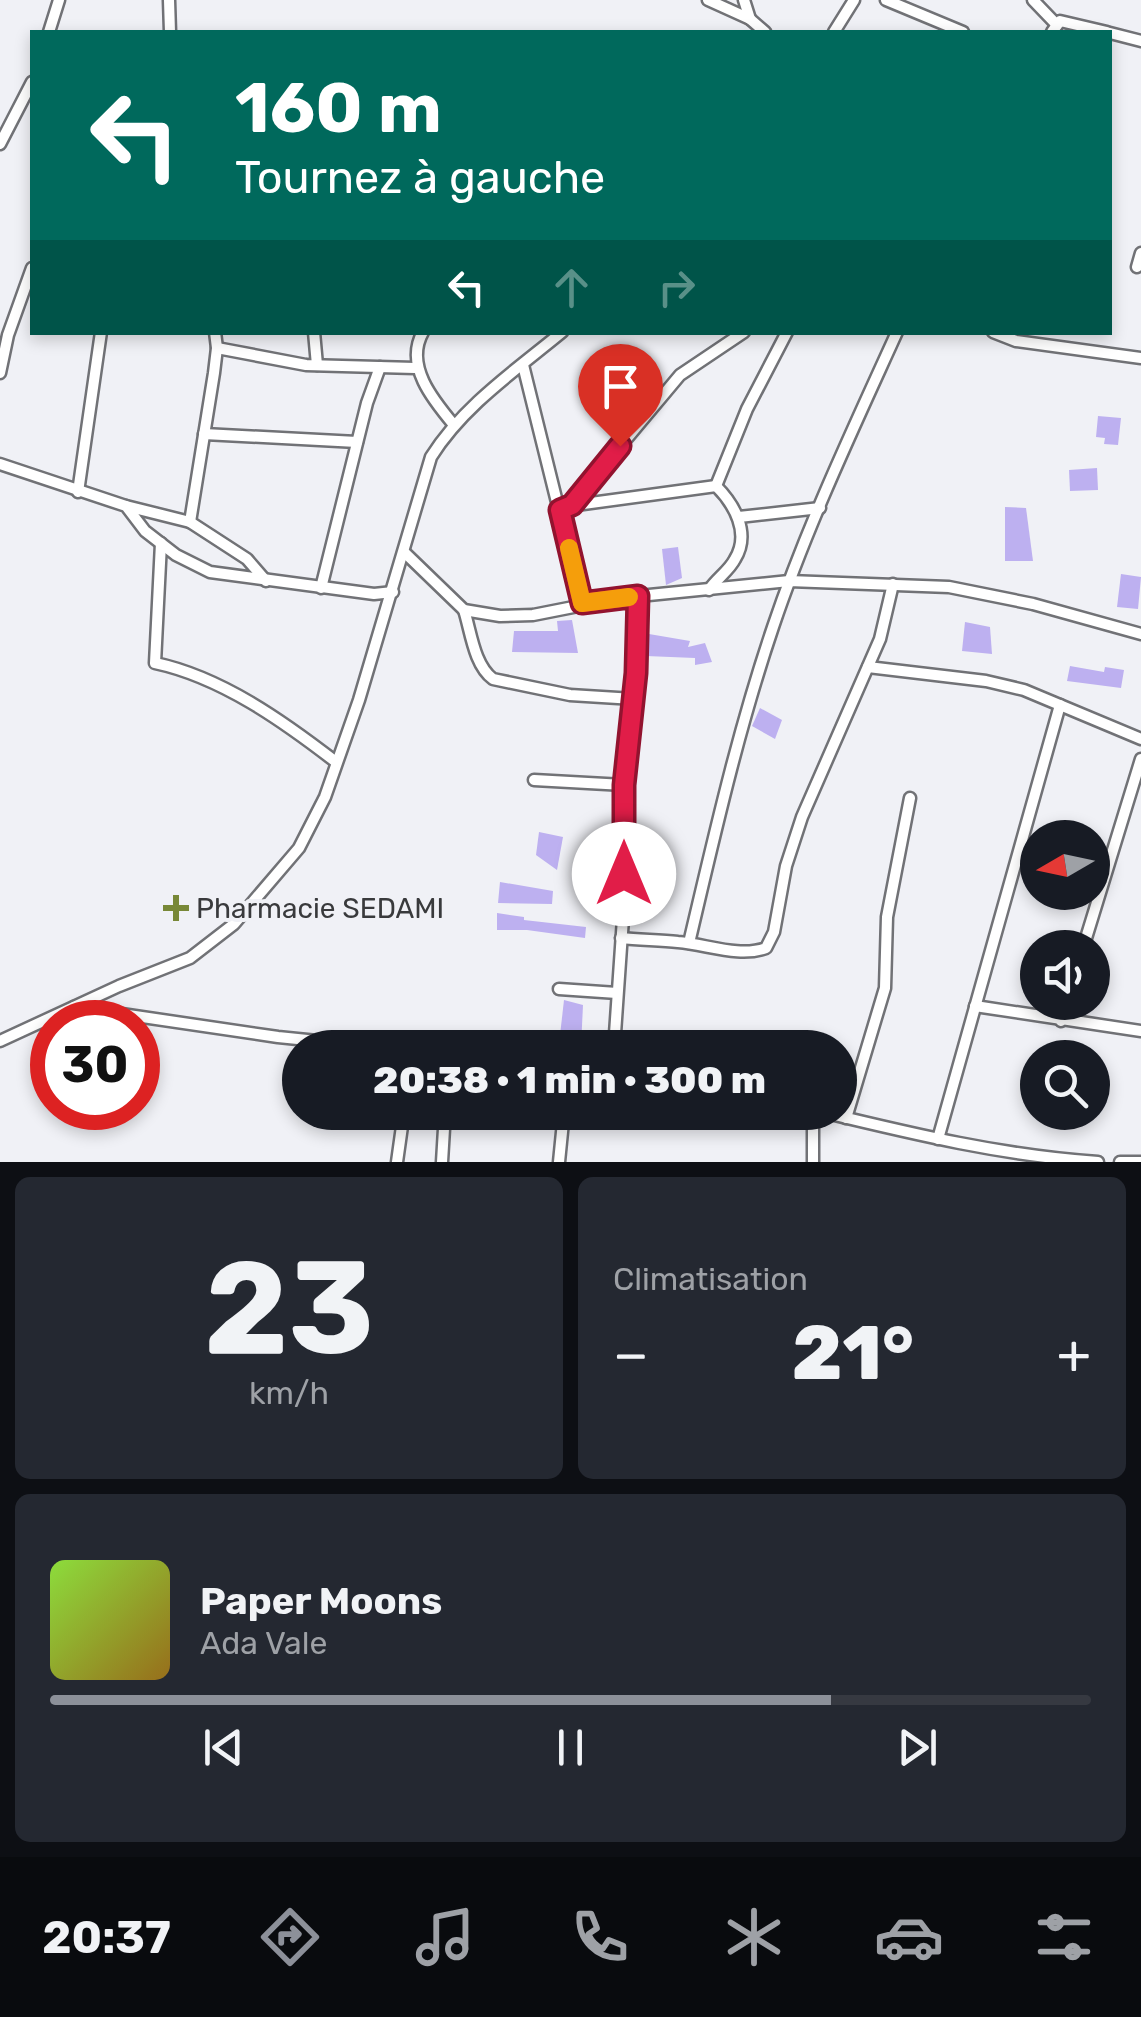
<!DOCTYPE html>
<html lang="fr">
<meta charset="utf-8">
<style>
body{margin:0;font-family:Rubik,sans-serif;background:#242831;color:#f1f3f6;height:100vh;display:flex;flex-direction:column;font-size:38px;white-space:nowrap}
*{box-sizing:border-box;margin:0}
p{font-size:32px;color:#9ea1a6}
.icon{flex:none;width:55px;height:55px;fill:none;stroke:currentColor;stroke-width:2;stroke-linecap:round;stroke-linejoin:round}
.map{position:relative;height:1162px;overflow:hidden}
.drawer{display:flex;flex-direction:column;gap:15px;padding:15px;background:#0d0f14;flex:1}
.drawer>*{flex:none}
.hud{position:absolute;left:30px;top:30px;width:1082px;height:305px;border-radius:0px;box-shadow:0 5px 15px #0003;background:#00695c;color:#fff;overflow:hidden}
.needle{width:65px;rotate:261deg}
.buttons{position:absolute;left:1020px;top:820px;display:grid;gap:20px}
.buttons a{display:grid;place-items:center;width:90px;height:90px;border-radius:50%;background:#171b24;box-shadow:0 5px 15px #0003;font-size:50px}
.speed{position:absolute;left:30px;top:1000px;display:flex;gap:20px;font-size:50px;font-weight:700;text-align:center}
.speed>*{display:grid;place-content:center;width:130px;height:130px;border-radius:50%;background:#171b24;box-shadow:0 5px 15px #0003;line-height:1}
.speed .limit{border:15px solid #d22;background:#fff;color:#111}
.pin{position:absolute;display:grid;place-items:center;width:85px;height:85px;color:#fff;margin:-102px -42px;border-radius:50% 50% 50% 0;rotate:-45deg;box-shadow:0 0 10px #0007}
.pin .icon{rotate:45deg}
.me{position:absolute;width:110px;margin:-55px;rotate:0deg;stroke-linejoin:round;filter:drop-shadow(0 0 8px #0008)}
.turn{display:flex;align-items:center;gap:35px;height:210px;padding:0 40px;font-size:45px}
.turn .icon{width:130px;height:130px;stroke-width:2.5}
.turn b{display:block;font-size:70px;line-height:85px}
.lanes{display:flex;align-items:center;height:95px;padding:0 40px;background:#0003;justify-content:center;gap:50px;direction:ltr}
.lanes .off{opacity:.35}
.big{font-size:75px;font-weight:800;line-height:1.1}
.drawer .card{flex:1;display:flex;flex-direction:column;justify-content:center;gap:15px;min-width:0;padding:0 35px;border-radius:15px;background:#242831}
.drawer .dial{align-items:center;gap:0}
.dial b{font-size:130px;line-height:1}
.song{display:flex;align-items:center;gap:30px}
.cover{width:120px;height:120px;border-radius:15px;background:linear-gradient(135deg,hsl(90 70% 55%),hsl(40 70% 35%))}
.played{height:10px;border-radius:5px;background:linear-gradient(90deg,#8c9099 75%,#363941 75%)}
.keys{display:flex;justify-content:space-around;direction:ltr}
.heat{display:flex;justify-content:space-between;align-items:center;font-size:55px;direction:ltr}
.drawer .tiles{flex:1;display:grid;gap:15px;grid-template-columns:1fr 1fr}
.card:last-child{grid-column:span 2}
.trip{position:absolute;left:282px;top:1030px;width:575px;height:100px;border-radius:50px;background:#171b24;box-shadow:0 5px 15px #0003;font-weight:800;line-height:100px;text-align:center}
.menu{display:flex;height:160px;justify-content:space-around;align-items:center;background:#090b0e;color:#9ea1a6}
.menu .icon{width:70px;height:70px}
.menu .active{color:#8c9099}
.menu b{font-size:45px;color:#f1f3f6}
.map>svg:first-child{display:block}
.building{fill:#bdb0f0}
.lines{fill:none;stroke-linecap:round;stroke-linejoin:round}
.street-casing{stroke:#717276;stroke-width:15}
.street{stroke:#fff;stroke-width:10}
.route-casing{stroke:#92132f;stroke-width:25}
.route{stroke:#e11d48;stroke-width:18}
.slow{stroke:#f59e0b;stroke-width:18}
.poi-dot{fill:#788837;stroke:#f0f1f6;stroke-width:4}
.labels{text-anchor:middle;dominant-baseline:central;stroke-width:8;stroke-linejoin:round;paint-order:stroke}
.poi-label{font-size:28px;fill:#393a3c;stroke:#f0f1f6;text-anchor:start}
</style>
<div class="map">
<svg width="1141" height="1162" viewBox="0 0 1141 1162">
<rect width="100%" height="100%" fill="#f0f1f6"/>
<!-- building -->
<g class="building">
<path d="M1098,416L1121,418L1118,445L1104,444L1105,438L1096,437Z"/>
<path d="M1097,468L1098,490L1070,491L1069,470Z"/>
<path d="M1005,507L1026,508L1033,561H1005Z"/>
<path d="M678,547L682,578L666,585L662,549Z"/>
<path d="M1121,574L1141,577L1138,609L1117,607Z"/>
<path d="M572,620L578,653L512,652L514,631H558L557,621Z"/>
<path d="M965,622L990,627L992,654L962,651Z"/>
<path d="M649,634L690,641L688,647L705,643L712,662L695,665V658L646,656Z"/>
<path d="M1070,666L1104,672L1105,667L1124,670L1121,688L1067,681Z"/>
<path d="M760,708L782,720L775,739L752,726Z"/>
<path d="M539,832L563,837L557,870L536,855Z"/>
<path d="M500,882L553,891L552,904L498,903Z"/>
<path d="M497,913L524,917V920L586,927L585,938L527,930H497Z"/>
<path d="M564,1000L583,1005L581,1047L559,1044Z"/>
</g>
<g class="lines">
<!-- street casing -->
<g class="street-casing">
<g id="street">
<path d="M169,0L170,32"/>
<path d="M708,0L750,19L765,32"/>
<path d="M744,0L750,19"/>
<path d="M886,0L963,32"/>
<path d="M1033,0L1057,25"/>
<path d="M49,32L59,0"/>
<path d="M834,32L854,0"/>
<path d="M1052,32L1060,21L1107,32"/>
<path d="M1110,33L1141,41"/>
<path d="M0,144L32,82"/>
<path d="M1137,267L1141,253"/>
<path d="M314,332L317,365"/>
<path d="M423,332C404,365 433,400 454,425"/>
<path d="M993,332L1016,341L1141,358"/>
<path d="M217,348L306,365L415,368"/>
<path d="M523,365L582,603"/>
<path d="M0,373L8,335L32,268"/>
<path d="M204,434L357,442"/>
<path d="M0,464L126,506L145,531L176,555L210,572L374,594L393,592"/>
<path d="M716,486L747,409L787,332"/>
<path d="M78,492L101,332"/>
<path d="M571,505L680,375L744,332"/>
<path d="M126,506L190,522L247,559L266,581"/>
<path d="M569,506L716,486"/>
<path d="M739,517L820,508"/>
<path d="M190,522L214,373L217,348L215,332"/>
<path d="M161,543L155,663C221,677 283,721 336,762"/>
<path d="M404,552L464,610L500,616L533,615L619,598L789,581L949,587L1033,604L1141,634"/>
<path d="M321,588L367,403L380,367"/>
<path d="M709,590C716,579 729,571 735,559C751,533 734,504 716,486"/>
<path d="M464,610C471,632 474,665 493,679L570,695L634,699"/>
<path d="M868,667L986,681L1024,690L1141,739"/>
<path d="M534,780L624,785"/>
<path d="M621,938C640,940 659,940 678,942C706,944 739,958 766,948L774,932L786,866L802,817L880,639L893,584"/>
<path d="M689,943C714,837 738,730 773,627C807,526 853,429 897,332"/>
<path d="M1083,948L1141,759"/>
<path d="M559,989L617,993"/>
<path d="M975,1006L1141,1031"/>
<path d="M74,1007L278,1037L386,1048"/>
<path d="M1061,1021L1066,1002"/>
<path d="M0,1041L119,986L190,958L234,924L299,848L325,797L359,700L431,457C463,406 516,370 562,332"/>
<path d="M614,1048L624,904V785L636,673L638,596"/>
<path d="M822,1112C913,1134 1005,1156 1098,1162"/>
<path d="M846,1118L885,988L887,917L910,798"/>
<path d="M938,1139L1060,705"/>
<path d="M397,1162L404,1112"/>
<path d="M442,1162L445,1112"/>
<path d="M559,1162L564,1112"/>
<path d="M813,1162V1112"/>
<path d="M1120,1162H1141"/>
</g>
</g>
<!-- street -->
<use href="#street" class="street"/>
</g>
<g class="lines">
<!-- route casing -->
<g class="route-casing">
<path id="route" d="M620,446L572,505L560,510L582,603L638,596L636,673L624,785V874"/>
</g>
<!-- route -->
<use href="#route" class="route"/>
<!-- slow -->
<path class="slow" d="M569,548L582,603L629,597"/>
</g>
<!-- markers -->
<path class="poi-dot" d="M171 893h10v10h10v10h-10v10h-10v-10h-10v-10h10z"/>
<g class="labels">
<!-- poi labels -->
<g class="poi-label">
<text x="196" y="908">Pharmacie SEDAMI</text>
</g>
</g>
</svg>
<div class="buttons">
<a><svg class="needle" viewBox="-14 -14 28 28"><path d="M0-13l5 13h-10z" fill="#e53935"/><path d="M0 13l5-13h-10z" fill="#9ea1a6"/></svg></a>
<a><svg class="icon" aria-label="sound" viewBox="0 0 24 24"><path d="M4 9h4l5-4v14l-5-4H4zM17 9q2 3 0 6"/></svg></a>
<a><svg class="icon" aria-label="search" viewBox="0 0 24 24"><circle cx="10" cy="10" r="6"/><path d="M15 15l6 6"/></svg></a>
</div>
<div class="speed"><div class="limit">30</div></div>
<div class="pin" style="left:620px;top:446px;background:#d93025"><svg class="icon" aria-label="arrive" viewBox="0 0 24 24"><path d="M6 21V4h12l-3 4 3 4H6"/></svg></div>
<svg class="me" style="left:624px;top:874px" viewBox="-20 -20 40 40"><circle r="19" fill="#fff"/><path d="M0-13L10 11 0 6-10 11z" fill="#e11d48"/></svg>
<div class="trip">20:38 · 1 min · 300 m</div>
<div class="hud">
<div class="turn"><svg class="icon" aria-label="left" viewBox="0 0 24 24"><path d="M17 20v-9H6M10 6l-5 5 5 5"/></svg><div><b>160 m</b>Tournez à gauche</div></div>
<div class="lanes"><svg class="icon" aria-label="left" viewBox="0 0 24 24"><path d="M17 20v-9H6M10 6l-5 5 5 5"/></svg><svg class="icon off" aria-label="ahead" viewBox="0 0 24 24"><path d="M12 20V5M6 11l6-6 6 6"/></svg><svg class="icon off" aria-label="right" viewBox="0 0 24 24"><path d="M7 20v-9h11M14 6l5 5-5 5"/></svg></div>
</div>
</div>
<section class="drawer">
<div class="tiles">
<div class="card dial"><b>23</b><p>km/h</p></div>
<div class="card"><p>Climatisation</p>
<div class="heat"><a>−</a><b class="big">21°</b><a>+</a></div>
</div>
<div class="card">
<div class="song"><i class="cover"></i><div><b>Paper Moons</b><p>Ada Vale</p></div></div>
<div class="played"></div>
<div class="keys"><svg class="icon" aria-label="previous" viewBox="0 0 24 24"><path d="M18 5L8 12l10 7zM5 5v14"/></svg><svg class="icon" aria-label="pause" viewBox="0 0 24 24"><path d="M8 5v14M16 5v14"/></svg><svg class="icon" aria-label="next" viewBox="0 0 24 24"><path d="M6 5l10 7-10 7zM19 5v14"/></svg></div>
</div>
</div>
</section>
<nav class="menu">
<b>20:37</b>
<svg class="icon active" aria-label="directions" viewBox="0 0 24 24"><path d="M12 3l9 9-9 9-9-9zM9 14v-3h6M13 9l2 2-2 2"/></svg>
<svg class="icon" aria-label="music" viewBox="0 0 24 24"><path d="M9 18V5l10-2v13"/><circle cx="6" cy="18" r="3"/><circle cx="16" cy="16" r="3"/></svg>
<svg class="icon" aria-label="phone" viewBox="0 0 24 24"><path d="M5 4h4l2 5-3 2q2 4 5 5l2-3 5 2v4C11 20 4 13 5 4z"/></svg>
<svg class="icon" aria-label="climate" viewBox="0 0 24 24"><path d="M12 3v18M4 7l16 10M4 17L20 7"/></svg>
<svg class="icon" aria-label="car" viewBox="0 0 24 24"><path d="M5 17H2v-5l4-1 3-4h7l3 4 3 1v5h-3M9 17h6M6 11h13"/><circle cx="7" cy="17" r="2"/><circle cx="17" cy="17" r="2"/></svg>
<svg class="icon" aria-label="filters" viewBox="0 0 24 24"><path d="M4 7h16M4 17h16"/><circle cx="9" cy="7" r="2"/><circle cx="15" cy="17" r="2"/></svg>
</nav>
